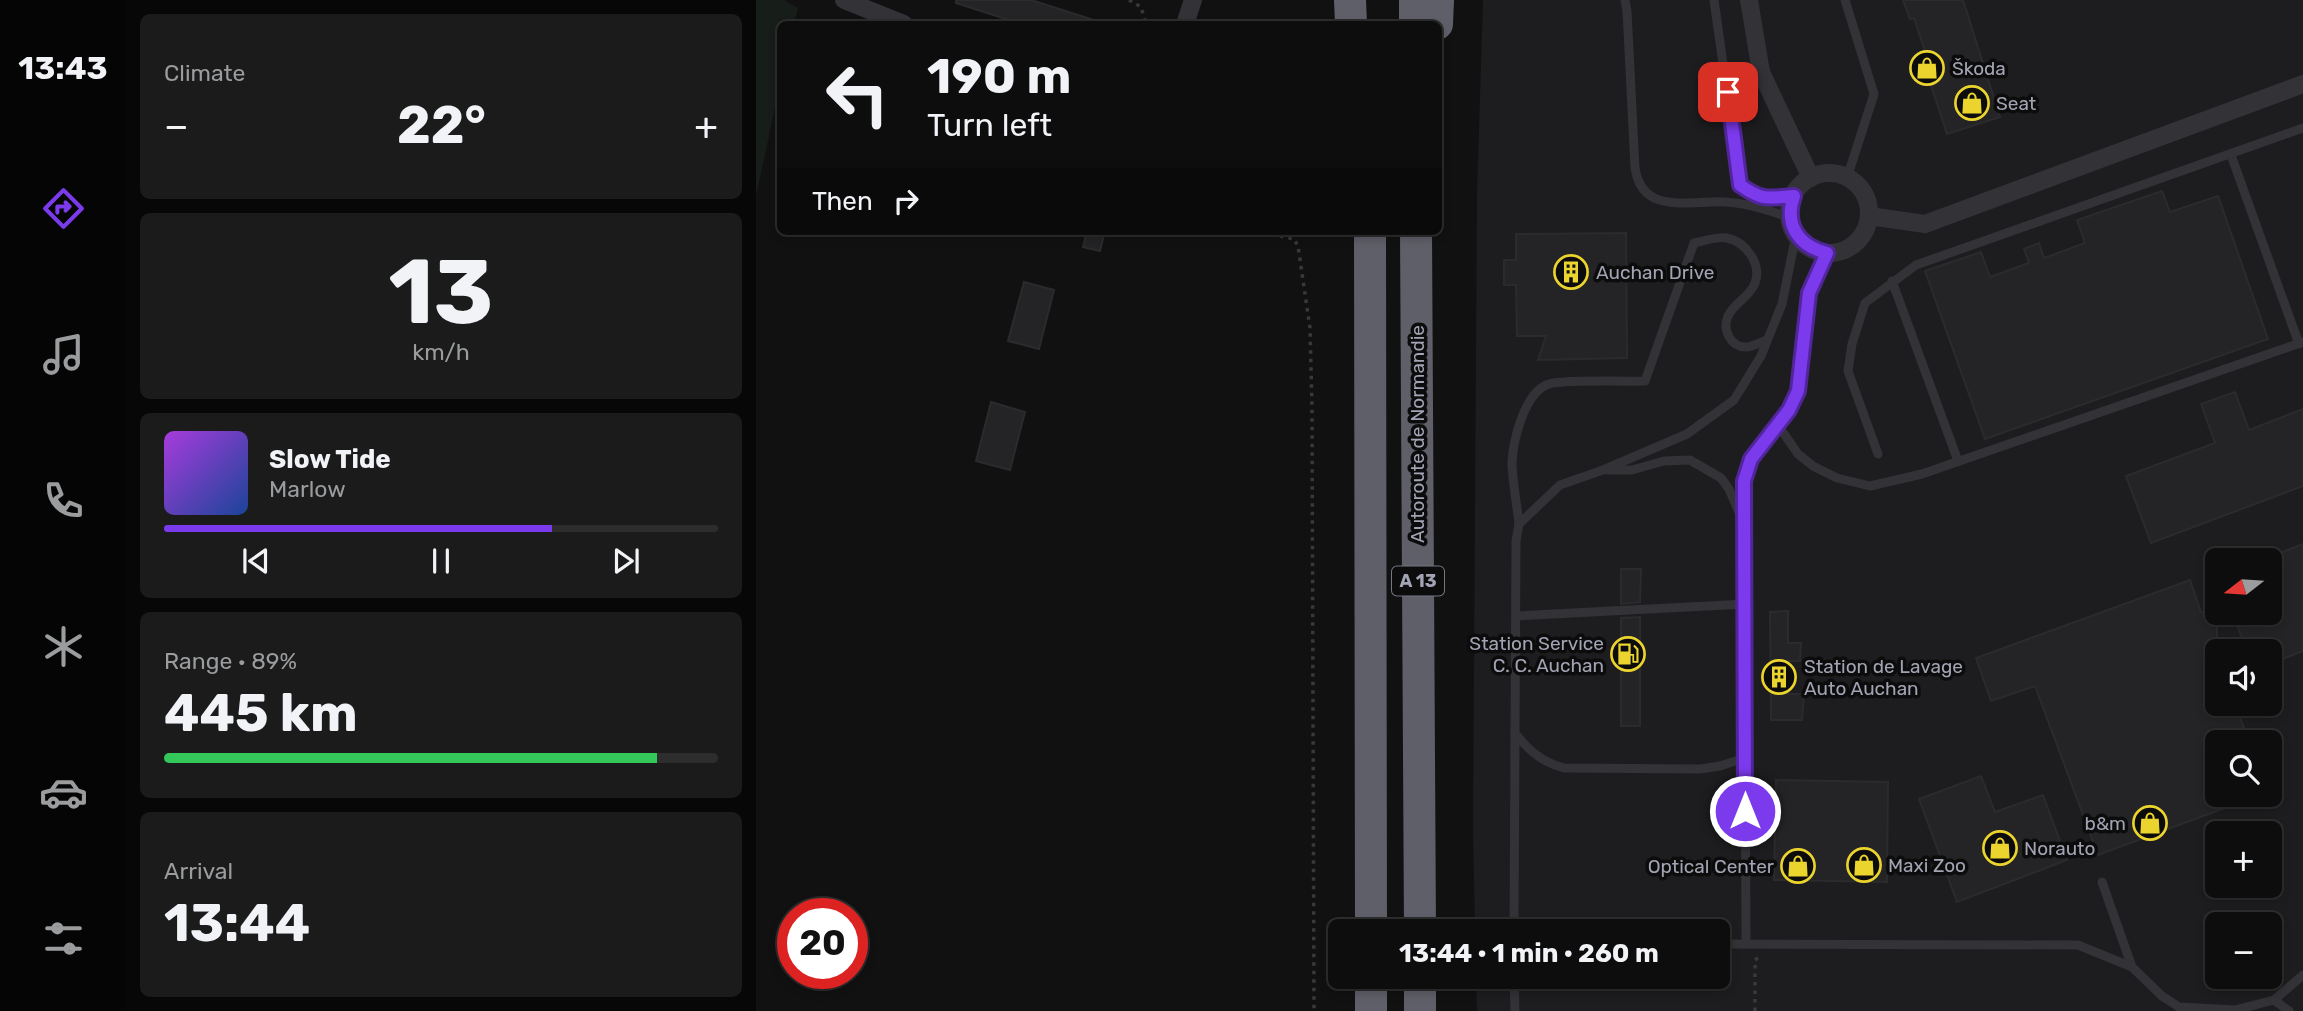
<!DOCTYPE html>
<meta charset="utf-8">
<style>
body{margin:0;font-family:Rubik,sans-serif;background:#1b1b1c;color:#f1f3f6;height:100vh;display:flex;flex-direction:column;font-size:26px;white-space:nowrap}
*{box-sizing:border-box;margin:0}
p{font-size:23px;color:#9a9c9e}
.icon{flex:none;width:38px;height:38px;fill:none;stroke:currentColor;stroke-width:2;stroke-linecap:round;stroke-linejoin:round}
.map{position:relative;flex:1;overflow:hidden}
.sheet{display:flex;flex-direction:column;gap:14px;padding:14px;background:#070708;width:630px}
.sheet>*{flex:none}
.top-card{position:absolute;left:21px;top:21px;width:665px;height:214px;border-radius:10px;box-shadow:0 4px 10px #0003,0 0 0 2px #2d2d2e;background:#0d0d0e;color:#f1f3f6;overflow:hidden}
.needle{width:46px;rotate:253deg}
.buttons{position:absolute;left:1449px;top:548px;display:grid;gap:14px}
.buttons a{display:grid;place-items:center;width:77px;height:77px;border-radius:10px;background:#0d0d0e;box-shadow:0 4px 10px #0003,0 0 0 2px #2d2d2e;font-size:35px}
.speed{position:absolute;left:21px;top:898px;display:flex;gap:14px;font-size:35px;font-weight:700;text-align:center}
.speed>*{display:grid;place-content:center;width:91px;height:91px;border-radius:50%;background:#0d0d0e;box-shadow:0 4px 10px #0003,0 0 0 2px #2d2d2e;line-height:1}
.speed .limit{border:10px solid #d22;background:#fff;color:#111}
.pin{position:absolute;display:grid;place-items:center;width:60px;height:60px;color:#fff;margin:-30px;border-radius:14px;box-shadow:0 4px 10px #0006}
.me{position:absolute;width:77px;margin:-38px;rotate:0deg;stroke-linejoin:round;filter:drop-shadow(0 0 5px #0008)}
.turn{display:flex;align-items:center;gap:24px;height:147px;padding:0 35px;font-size:32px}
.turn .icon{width:91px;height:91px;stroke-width:2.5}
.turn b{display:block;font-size:49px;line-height:60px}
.then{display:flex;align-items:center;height:66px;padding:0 35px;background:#0003;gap:14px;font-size:26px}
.big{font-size:52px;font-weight:700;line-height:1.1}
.sheet .widget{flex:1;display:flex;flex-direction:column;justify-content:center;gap:10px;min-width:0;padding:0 24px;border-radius:10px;background:#1b1b1c}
.sheet .dial{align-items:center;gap:0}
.dial b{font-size:91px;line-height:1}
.song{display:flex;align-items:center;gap:21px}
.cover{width:84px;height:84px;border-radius:10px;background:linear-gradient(135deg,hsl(280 70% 55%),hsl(220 70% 35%))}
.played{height:7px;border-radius:4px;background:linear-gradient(90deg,#7c3aed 70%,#2d2d2e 70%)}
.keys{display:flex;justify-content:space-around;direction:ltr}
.heat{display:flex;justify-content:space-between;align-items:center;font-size:38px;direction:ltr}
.charge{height:10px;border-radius:5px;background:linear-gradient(90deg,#34c759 89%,#2d2d2e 0)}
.trip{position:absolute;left:572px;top:919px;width:402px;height:70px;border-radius:10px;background:#0d0d0e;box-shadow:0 4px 10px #0003,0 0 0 2px #2d2d2e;font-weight:700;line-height:70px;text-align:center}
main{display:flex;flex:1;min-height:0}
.menu{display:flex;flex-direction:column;width:126px;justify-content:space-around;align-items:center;background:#050506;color:#9a9c9e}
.menu .icon{width:49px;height:49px}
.menu .on{color:#7c3aed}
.menu b{font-size:32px;color:#f1f3f6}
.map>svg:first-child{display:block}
.built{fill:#1d1d1f;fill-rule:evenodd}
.green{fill:#171d19}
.building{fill:#242426;stroke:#2b2b2e;stroke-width:2}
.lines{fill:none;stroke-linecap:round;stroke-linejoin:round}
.path{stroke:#38383e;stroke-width:3.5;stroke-dasharray:3.5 5;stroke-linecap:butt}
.lane{stroke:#323237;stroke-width:9}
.street{stroke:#323237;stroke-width:18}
.highway{stroke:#5e5f68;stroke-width:32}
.route-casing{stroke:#51269a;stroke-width:18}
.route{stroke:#7c3aed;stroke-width:12}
.labels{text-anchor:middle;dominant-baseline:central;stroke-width:7;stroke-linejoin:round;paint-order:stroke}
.shield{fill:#0c0c0d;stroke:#757681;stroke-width:2}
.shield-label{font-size:18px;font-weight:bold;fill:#a2a4b3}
.poi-label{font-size:19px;fill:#a2a4b3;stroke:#0c0c0d;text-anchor:start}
.street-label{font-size:19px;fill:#a2a4b3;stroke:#0c0c0d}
</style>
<main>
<nav class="menu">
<b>13:43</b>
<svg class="icon on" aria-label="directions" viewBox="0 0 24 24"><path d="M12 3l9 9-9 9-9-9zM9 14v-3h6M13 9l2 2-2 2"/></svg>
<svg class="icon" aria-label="music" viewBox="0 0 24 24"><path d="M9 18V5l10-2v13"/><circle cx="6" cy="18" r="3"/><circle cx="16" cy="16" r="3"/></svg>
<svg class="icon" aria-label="phone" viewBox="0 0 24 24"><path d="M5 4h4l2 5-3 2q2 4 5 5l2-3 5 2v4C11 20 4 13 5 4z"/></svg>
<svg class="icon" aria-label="climate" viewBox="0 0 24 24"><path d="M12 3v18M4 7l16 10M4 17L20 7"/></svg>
<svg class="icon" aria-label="car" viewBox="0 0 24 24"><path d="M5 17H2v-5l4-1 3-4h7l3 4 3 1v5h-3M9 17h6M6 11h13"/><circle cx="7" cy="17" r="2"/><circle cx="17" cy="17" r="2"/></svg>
<svg class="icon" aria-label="filters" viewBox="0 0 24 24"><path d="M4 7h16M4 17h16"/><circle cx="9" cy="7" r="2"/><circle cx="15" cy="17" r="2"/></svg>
</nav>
<section class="sheet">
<div class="widget"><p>Climate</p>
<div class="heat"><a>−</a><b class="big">22°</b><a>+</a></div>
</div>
<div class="widget dial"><b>13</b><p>km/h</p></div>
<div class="widget">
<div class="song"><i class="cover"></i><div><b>Slow Tide</b><p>Marlow</p></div></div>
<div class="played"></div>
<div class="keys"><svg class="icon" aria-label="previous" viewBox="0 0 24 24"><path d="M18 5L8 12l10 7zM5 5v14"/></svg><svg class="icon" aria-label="pause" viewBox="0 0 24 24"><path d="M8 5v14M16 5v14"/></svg><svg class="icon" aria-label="next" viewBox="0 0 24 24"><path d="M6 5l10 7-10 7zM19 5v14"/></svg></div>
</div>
<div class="widget"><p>Range · 89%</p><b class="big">445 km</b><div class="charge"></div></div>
<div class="widget"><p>Arrival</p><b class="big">13:44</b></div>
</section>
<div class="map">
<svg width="1547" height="1011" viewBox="0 0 1547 1011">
<rect width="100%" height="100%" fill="#111112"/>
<!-- built -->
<path class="built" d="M727,0H1547V1011H721L720,977L962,976V931H719L717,829L721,194ZM1461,560H1514V612H1461ZM1461,651H1514V704H1461ZM1461,742H1514V794H1461ZM1461,833H1514V886H1461ZM1461,924H1514V976H1461Z"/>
<!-- green -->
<path class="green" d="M0,0H28L42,8L38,24H24V85L0,196Z"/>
<!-- building -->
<g class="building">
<path d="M200,0H275L341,21V24H265L200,3Z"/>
<path d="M1147,0H1207L1244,117L1191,134L1167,61L1172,60L1158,18L1154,19Z"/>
<path d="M1406,191L1414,212L1462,196L1512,339L1229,439L1169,271L1225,252L1234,277L1273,263L1268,249L1283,243L1288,258L1329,243L1321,220Z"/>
<path d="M331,231H349L344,251L327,247Z"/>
<path d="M870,233L871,358L782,360L790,336H761L760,285H748V260H760V234Z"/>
<path d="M268,282L298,290L283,349L252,341Z"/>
<path d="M1479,392L1493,430L1547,409V486L1395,543L1370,476L1459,443L1445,404Z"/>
<path d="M235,402L269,412L254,470L220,461Z"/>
<path d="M1547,544V651L1514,664V651H1491L1476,612H1514V557Z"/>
<path d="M865,569H885L884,602L865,604Z"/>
<path d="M1434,580L1445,612H1461V704H1479L1493,742H1461V794L1501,796L1342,855L1279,686L1235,701L1220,658Z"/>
<path d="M1032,611V643H1045L1044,661H1032V694H1048L1046,720H1015L1014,612Z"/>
<path d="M884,617V726H865V618Z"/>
<path d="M1225,776L1239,812L1287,795L1311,860L1201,902L1163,799Z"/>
<path d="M1020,780L1132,782L1131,882L1018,880Z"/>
</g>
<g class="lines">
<!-- path -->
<g class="path">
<path d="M373,0L385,7L390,24"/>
<path d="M499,231L538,239L542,246L554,328L556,406L558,1011"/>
<path d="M999,1011V960L1002,958"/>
</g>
<!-- lane -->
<g class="lane">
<path d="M869,0L871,11L879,168C886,216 934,200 970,202C992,203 1013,210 1034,218"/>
<path d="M958,0L984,185C1006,201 1012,198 1037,196"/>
<path d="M1089,0L1118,94L1091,178"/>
<path d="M1475,155L1543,344"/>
<path d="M1136,281L1202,461"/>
<path d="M1022,425L1042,454L1057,466L1081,478L1114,486L1166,474L1547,342"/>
<path d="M1122,454L1092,371L1096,344L1109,303L1160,265L1547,128"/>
<path d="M852,470H876L908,461L934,460L965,478L973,489L988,524"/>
<path d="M763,524C761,505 757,485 756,465C756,442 769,387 797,383C824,379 861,382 889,381L938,243C948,241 962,236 971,238C990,242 1006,264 999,283C994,297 978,303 972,316C966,330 975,348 991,347C998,346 1005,342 1011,340"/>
<path d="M760,616L990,604"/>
<path d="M759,733C773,751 786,762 808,768L944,769L964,766L989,758"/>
<path d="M1346,882L1376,967"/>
<path d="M758,931L760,541L763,524L804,485L847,470L931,434L978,400L1005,356L1026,304L1040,235"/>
<path d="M962,944L1322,945L1376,967L1406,996L1423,1007L1479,1010L1518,1000L1547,975"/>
<path d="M990,944L988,481L995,459L1033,410L1042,391L1053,293L1071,253"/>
<path d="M758,976L759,1011"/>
<path d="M1518,1000L1533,1011"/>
</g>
<!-- street -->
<g class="street">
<path d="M88,0L148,24"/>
<path d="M993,0L1005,72L1055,178"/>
<path d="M429,24L437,0"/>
<circle cx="1073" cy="213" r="40"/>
<path d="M1113,216L1169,224L1547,84"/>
</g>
<!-- highway -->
<g class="highway">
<path d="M594,0L595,24"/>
<path d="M659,0V24"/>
<path d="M681,24L682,0"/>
<path d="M614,231L615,931"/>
<path d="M660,231L664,931"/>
<path d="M615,976V1011"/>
<path d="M664,976V1011"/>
</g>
</g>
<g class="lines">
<!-- route casing -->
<g class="route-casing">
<path id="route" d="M972,92L984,185C1006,201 1012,198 1038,196C1028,224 1042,246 1071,253L1053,293L1042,391L1033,410L995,459L988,481L989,811"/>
</g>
<!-- route -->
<use href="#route" class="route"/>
</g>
<!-- icons -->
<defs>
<g id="shop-ring" transform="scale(1.75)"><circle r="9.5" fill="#0c0c0d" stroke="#ecd42f" stroke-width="1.5"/><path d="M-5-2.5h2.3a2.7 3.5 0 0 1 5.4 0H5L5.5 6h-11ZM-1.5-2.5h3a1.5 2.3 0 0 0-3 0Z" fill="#ecd42f"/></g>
<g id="building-ring" transform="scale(1.75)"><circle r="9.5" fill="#0c0c0d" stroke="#ecd42f" stroke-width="1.5"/><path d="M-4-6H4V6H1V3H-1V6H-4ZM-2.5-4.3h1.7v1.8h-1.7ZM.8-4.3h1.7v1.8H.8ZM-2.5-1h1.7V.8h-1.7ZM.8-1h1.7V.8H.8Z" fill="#ecd42f"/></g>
<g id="fuel-ring" transform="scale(1.75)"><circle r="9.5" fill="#0c0c0d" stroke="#ecd42f" stroke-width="1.5"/><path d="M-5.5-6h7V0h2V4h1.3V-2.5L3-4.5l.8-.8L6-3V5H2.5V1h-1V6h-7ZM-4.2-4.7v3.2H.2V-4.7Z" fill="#ecd42f"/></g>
</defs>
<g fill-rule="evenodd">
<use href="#shop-ring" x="1171" y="68"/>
<use href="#shop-ring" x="1216" y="103"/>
<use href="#building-ring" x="815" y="272"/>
<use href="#fuel-ring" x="872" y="654"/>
<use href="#building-ring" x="1023" y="677"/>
<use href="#shop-ring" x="1394" y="823"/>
<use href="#shop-ring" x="1244" y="848"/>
<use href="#shop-ring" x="1108" y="865"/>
<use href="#shop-ring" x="1042" y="866"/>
</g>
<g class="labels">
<!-- shield labels -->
<rect class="shield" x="636" y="566.5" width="52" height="29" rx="5"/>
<g class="shield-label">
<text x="662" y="581">A 13</text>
</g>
<!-- poi labels -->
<g class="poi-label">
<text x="1196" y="68">Škoda</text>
<text x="1240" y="103">Seat</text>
<text x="840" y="272">Auchan Drive</text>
<text x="848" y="643" text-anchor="end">Station Service<tspan x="848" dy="22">C. C. Auchan</tspan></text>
<text x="1048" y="666">Station de Lavage<tspan x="1048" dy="22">Auto Auchan</tspan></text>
<text x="1370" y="823" text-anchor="end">b&amp;m</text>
<text x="1268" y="848">Norauto</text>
<text x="1132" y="865">Maxi Zoo</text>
<text x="1018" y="866" text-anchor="end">Optical Center</text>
</g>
<!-- street labels -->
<g class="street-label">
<text transform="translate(661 434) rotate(-90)">Autoroute de Normandie</text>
</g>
</g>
</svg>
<div class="buttons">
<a><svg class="needle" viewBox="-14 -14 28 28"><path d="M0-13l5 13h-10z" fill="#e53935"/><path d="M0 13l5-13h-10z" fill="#9a9c9e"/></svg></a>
<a><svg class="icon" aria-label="sound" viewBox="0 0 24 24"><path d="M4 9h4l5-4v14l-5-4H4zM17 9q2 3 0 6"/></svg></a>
<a><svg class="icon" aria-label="search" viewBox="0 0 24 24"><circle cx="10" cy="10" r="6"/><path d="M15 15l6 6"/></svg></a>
<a>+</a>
<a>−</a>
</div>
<div class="speed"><div class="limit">20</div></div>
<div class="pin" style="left:972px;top:92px;background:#d93025"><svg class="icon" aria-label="arrive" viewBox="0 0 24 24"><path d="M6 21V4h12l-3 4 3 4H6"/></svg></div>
<svg class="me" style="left:989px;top:811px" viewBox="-20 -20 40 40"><circle r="17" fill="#7c3aed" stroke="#fff" stroke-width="3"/><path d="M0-11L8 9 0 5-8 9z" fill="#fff"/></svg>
<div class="trip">13:44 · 1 min · 260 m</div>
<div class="top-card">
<div class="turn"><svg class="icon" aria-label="left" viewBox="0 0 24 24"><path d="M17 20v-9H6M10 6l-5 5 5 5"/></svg><div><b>190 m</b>Turn left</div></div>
<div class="then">Then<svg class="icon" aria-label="right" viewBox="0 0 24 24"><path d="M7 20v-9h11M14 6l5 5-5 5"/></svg></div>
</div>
</div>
</main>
